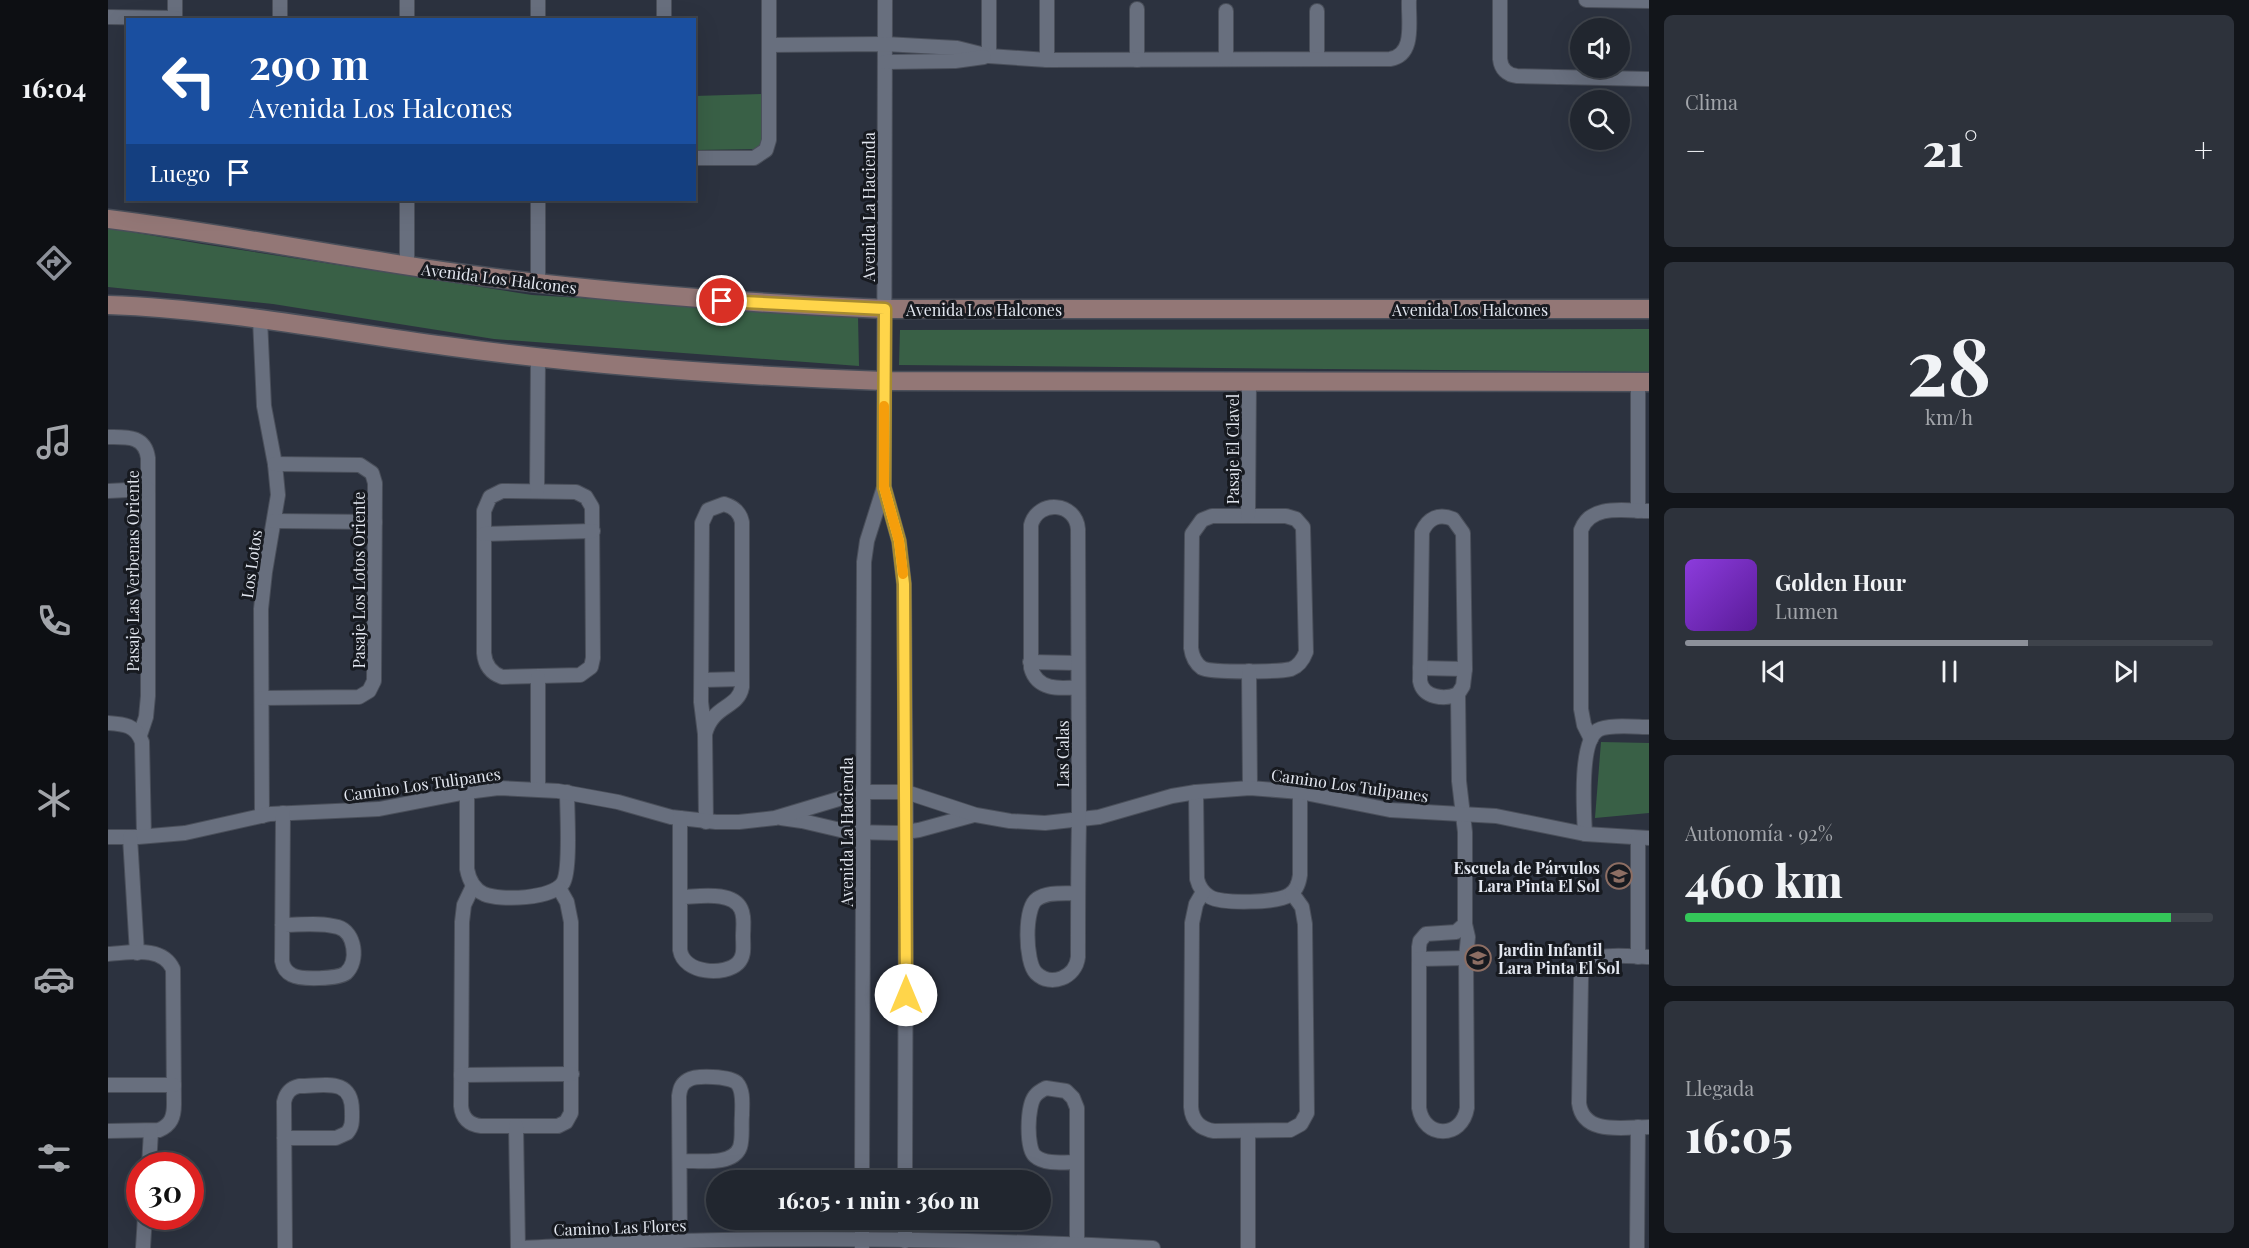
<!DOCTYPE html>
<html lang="es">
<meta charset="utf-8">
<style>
body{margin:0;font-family:"Playfair Display",serif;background:#2d323b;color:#f1f3f6;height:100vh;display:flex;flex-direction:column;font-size:22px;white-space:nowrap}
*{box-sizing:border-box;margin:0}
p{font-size:20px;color:#a2a5aa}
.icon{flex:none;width:33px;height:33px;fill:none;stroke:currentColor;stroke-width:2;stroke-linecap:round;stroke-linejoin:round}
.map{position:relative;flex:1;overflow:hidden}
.sheet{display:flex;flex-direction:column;gap:15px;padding:15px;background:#12151a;width:600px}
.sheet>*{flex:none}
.hud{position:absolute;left:18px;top:18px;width:570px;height:183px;border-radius:0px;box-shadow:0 6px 24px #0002,0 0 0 2px #3e434b;background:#1a4fa0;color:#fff;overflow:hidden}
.fabs{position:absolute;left:1462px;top:18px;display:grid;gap:12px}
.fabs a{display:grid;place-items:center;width:60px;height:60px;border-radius:50%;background:#21262f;box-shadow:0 6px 24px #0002,0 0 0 2px #3e434b;font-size:30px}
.speed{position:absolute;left:18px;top:1152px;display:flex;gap:12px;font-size:30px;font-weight:700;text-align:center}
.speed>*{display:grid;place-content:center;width:78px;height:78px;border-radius:50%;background:#21262f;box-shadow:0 6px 24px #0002,0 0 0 2px #3e434b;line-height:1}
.speed .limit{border:9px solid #d22;background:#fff;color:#111}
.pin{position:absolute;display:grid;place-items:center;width:51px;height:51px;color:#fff;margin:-26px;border:3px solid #fff;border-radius:50%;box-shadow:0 2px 6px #0007}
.me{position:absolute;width:66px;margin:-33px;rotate:0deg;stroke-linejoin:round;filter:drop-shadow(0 0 4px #0008)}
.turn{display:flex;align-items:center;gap:21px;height:126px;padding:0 24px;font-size:27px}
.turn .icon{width:78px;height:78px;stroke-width:2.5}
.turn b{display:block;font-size:42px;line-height:51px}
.then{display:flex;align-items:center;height:57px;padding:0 24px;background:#0003;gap:12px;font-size:22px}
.big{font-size:45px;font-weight:800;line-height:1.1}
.sheet .widget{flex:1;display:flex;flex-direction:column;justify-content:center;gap:9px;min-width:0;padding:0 21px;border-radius:9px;background:#2d323b}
.sheet .dial{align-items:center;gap:0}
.dial b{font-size:78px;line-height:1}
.song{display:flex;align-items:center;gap:18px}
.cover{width:72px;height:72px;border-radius:9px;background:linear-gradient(135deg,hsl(270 70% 55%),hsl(270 70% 35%))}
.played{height:6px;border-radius:3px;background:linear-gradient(90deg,#8c9099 65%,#3e434b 65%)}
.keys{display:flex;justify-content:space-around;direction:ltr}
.heat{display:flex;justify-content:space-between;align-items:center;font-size:33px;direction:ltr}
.charge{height:9px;border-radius:4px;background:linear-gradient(90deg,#34c759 92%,#3e434b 0)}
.trip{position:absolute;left:598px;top:1170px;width:345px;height:60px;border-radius:30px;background:#21262f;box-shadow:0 6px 24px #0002,0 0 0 2px #3e434b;font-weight:800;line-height:60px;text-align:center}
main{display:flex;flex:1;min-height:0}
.tab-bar{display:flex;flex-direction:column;width:108px;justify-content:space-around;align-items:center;background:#0d0f13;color:#a2a5aa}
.tab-bar .icon{width:42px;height:42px}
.tab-bar .selected{color:#8c9099}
.tab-bar b{font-size:27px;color:#f1f3f6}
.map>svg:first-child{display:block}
.green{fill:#396046}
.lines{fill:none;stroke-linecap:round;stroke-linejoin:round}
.street-casing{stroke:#4a4f5a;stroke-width:16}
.secondary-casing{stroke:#4a4f5a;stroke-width:21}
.street{stroke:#686f7e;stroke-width:14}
.secondary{stroke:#937776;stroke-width:18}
.route-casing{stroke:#a68a30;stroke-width:15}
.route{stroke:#ffd54a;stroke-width:10}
.slow{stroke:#f59e0b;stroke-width:10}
.labels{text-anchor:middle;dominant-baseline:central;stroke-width:6;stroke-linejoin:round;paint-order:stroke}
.street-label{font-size:16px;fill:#e2e6ef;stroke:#171a20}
.poi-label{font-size:16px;font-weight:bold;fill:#e2e6ef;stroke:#171a20;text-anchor:end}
</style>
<main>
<nav class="tab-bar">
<b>16:04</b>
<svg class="icon selected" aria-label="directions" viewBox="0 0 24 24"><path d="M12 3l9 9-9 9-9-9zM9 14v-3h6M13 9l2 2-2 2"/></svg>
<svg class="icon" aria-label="music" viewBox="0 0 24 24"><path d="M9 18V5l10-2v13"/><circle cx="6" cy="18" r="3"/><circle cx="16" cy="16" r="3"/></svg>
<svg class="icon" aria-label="phone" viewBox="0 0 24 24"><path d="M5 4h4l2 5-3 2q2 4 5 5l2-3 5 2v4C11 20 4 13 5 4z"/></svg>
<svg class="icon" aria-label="climate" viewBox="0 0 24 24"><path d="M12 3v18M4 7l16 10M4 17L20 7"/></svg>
<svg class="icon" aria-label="car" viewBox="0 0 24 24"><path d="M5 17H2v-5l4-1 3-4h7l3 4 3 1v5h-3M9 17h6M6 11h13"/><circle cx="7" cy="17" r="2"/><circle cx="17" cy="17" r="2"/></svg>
<svg class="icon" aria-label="filters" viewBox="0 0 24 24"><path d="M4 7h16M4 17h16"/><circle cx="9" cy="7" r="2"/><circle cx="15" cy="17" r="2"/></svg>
</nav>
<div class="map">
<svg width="1541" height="1248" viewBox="0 0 1541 1248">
<rect width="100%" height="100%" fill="#2c323f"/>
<!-- green -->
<g class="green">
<path d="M654,94L655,149L587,150L586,96Z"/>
<path d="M0,228L94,244L424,295L750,315L751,366L386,339L165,304L0,287Z"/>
<path d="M1541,329V372L791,365L792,330Z"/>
<path d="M1493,742L1541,743V813L1487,818Z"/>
</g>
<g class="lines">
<!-- street casing -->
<g class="street-casing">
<g id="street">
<path d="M67,0V20"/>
<path d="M172,0V20"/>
<path d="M556,0V20"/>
<path d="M777,0L776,487L791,541L796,584L798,833L797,1180"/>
<path d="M881,0V56"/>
<path d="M1392,0V59C1393,69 1399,75 1409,76L1541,79"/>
<path d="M1478,0L1541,1"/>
<path d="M1029,9V60"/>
<path d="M1209,11V59"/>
<path d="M0,17L67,18"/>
<path d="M299,20V0"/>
<path d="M430,20V0"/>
<path d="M661,45L777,44L849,48L881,56L939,60L1282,59C1308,55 1300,20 1301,0"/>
<path d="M1118,59V11"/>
<path d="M939,60V0"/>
<path d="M777,62L847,61L876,57"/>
<path d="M586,158H646L658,150L661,140V0"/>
<path d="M299,266V200"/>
<path d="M430,284V200"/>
<path d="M152,319L156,406L167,464L170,495L157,572L153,609L154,816"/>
<path d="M1530,382V511"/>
<path d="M0,437C18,437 37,435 40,458V696L38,717L32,735"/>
<path d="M0,491L40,489"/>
<path d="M394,491L468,492L478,497L484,507L485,658L483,667L472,675L394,677C383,673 377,665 376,653V511L382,497Z"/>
<path d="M429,491L430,358"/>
<path d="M1104,516H1178L1188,519L1195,527L1198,652C1195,660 1191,666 1183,669C1172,672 1103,673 1094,668C1087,663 1084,656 1083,648L1084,534L1094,520Z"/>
<path d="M1140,516L1141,382"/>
<path d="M166,521L267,522"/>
<path d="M376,534L485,531"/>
<path d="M922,662L970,663"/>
<path d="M1312,668L1357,669"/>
<path d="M1141,671L1142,788"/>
<path d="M594,680L634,679"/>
<path d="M1350,694C1337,700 1315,698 1312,681L1314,532C1320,518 1331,513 1345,519L1355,533L1357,669L1355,686L1350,694L1351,781L1357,832V924L1360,937L1358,958L1359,1108C1354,1139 1316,1139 1311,1108V947L1312,941L1318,934L1348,932L1357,924"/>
<path d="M154,698L251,697L261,691L266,681L267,483L264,473L252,465L167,464"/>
<path d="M0,723C16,724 28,725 34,742L36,836"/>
<path d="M597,734C605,704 630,709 634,687V522C632,512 626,507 616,504L600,510L594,523L593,702L597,734L598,822"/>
<path d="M1483,739L1476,725L1473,709V530C1483,503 1518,511 1541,511"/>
<path d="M430,789V677"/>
<path d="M359,792V869C361,880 365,889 376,894C393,901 444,899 455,883C463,870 459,810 459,792"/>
<path d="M1088,792L1089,879C1091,887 1095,893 1102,897C1115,904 1170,903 1181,895C1188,891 1191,883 1192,875V792"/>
<path d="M673,818L694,821L741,832L790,833L811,830L866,815"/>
<path d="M1477,834C1476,813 1471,742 1490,730C1500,724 1529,727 1541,727"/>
<path d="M0,837H30L77,833L162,814L271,809L359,792L390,788L450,791L510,802L563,817L608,822H631L667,818L754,792H798L868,815L902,821L937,823L991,817L1064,796L1088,792L1142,788L1192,792L1282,810L1388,816L1477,834L1541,838"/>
<path d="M22,837L29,953"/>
<path d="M365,886L356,905L354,922L353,1106C354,1118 361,1125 373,1126H450L458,1122L463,1113V922L459,902L451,888"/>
<path d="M1095,892L1088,904L1084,923L1083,1107C1084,1121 1092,1129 1106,1131L1182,1130L1193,1124L1199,1113L1197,924L1194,907L1184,893"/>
<path d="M970,893C958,894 940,891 929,899C916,908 917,962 928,973C943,988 968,977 970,957C970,912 970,867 971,821L970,529C968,502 930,499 923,525V668C929,690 951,689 970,687"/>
<path d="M572,897C589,897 624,890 633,909C637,917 635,928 635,936C635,946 637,956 630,963C617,976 576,974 572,950V818"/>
<path d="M174,925C192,925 212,922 230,927C247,932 251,961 238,973C230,979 193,980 184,975C178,972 175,967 174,961L175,813"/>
<path d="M0,954C21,953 54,945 65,969L66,1104C66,1117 63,1125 51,1130L0,1131"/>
<path d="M1530,957V838"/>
<path d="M1541,957C1519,957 1475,947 1473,979L1471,1103C1475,1136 1517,1127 1541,1127"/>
<path d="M1311,959L1358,958"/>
<path d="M353,1075L464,1074"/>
<path d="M0,1085H66"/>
<path d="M408,1126L410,1248"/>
<path d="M176,1138H228L239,1133C245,1126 244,1120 244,1111C244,1077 216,1086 191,1086C182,1088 178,1093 176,1102L177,1248"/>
<path d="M572,1161C588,1160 625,1167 632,1147C635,1138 633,1125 634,1115C634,1105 636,1091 629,1083C622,1076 588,1075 580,1080C573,1084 572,1089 571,1096C571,1144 572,1193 572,1241"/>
<path d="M41,1166L43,1131"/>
<path d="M754,1180L756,562L759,541L776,487"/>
<path d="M754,1220V1247"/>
<path d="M797,1220V1241"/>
<path d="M969,1244V1108L965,1098L958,1091L938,1088C934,1090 930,1092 927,1096C919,1106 918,1148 927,1156C937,1165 957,1162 969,1162"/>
<path d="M35,1248L37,1216"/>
<path d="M412,1248C465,1246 518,1242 572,1241C729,1237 888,1240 1045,1248"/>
<path d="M1140,1248V1131"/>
<path d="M1529,1248L1530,1127"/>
</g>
</g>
<!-- secondary casing -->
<g class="secondary-casing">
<g id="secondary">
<path d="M0,219C122,234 242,259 364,275C501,293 638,303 776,309H1541"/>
<path d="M0,305C114,309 225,331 338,346C483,366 630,376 776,381L1541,382"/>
</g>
</g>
<!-- street -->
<use href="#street" class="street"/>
<!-- secondary -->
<use href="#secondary" class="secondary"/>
</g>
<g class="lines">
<!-- route casing -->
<g class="route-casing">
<path id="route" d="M614,301L777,309L776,487L791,541L796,584L798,995"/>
</g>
<!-- route -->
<use href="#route" class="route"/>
<!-- slow -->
<path class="slow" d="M776,406V487L791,541L795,574"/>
</g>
<!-- icons -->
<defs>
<g id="school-ring" transform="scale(1.35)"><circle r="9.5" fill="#171a20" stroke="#8d6e63" stroke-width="1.5"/><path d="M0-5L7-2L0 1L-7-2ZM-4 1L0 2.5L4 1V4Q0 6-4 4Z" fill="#8d6e63"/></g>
</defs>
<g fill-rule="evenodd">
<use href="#school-ring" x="1511" y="876"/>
<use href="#school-ring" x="1370" y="958"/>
</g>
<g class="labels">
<!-- street labels -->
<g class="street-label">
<text transform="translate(760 207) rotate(-90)">Avenida La Hacienda</text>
<text transform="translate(391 278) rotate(7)">Avenida Los Halcones</text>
<text x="876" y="309">Avenida Los Halcones</text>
<text x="1362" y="309">Avenida Los Halcones</text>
<text transform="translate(1124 449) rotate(-90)">Pasaje El Clavel</text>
<text transform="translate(143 564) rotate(-82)">Los Lotos</text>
<text transform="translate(24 571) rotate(-90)">Pasaje Las Verbenas Oriente</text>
<text transform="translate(250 580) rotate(-90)">Pasaje Los Lotos Oriente</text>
<text transform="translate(954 754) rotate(-90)">Las Calas</text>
<text transform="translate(314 784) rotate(-8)">Camino Los Tulipanes</text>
<text transform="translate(1242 785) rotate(8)">Camino Los Tulipanes</text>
<text transform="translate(738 832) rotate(-90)">Avenida La Hacienda</text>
<text transform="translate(512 1227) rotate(-2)">Camino Las Flores</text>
</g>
<!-- poi labels -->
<g class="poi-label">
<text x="1492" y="867">Escuela de Párvulos<tspan x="1492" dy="18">Lara Pinta El Sol</tspan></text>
<text x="1390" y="949" text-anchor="start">Jardin Infantil<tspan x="1390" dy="18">Lara Pinta El Sol</tspan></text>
</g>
</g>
</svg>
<div class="fabs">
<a><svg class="icon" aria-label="sound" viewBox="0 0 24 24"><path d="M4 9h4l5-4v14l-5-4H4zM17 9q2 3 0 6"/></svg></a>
<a><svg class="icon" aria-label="search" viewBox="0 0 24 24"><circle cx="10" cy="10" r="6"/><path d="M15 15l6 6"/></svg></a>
</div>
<div class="speed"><div class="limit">30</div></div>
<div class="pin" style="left:614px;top:301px;background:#d93025"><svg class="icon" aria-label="arrive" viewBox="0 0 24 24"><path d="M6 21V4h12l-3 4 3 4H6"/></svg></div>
<svg class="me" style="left:798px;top:995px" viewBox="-20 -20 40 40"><circle r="19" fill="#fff"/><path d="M0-13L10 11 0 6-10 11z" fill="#ffd54a"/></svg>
<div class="trip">16:05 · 1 min · 360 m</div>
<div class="hud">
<div class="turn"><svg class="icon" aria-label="left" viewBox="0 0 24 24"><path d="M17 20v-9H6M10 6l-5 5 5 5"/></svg><div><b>290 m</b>Avenida Los Halcones</div></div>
<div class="then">Luego<svg class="icon" aria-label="arrive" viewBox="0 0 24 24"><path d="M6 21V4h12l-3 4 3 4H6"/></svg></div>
</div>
</div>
<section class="sheet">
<div class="widget"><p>Clima</p>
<div class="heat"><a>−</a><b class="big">21°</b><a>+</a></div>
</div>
<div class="widget dial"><b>28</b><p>km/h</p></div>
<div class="widget">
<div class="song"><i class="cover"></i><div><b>Golden Hour</b><p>Lumen</p></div></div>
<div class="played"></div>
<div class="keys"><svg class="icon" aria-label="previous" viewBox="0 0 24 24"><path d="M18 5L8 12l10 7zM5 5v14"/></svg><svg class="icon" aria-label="pause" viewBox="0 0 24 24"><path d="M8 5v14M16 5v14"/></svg><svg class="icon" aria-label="next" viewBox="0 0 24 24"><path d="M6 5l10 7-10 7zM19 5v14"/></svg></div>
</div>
<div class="widget"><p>Autonomía · 92%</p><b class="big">460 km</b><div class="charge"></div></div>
<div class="widget"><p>Llegada</p><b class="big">16:05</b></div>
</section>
</main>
